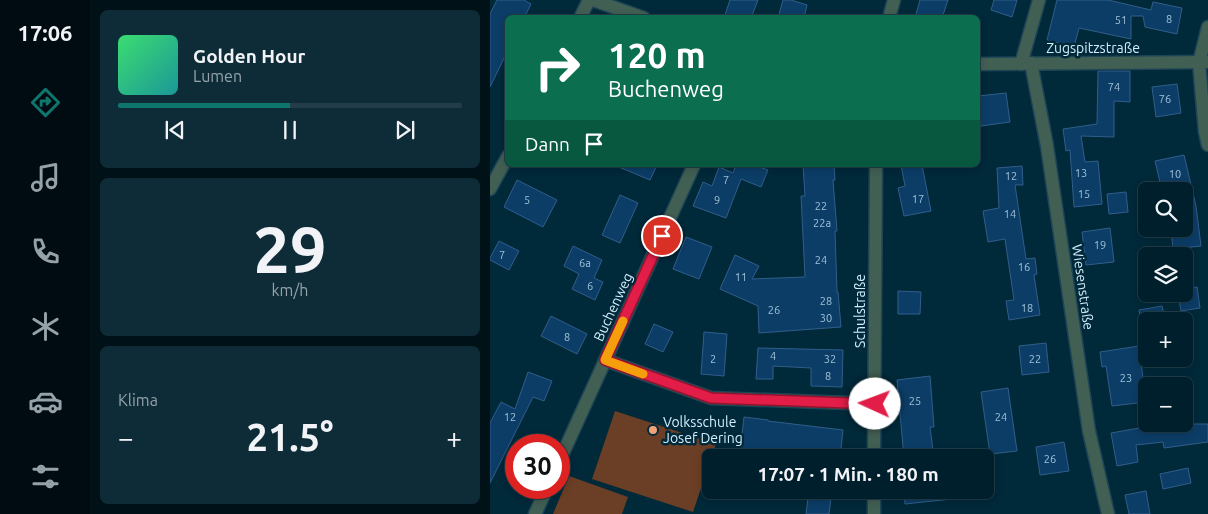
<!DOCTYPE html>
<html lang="de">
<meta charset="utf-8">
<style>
body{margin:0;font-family:Ubuntu,sans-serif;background:#0e2c38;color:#f1f3f6;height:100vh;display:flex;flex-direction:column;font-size:19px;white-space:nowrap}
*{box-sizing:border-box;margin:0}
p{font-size:16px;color:#95a2a9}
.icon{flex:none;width:28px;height:28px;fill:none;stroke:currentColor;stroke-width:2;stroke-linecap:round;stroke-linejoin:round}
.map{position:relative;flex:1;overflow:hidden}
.details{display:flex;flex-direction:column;gap:10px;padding:10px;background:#001118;width:400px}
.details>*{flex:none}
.guide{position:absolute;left:15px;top:15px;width:475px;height:152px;border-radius:8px;box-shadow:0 2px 8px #0003,0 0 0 1px #223d48;background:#0b6e4f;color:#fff;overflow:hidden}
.tools{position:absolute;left:648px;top:182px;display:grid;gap:10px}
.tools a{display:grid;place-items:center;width:55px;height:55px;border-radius:8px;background:#001f2c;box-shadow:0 2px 8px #0003,0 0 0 1px #223d48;font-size:25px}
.speed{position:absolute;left:15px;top:434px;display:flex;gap:10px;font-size:25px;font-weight:700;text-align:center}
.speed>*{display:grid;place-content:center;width:65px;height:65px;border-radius:50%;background:#001f2c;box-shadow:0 2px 8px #0003,0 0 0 1px #223d48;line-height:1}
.speed .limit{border:8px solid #d22;background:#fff;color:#111}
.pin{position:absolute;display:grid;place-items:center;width:42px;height:42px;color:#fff;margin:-21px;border:2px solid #fff;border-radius:50%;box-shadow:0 1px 5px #0007}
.me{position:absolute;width:55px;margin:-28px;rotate:272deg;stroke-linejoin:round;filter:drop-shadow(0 0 4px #0008)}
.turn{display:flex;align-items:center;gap:18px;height:105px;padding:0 20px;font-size:22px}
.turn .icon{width:65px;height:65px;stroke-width:2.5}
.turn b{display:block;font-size:35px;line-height:42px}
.then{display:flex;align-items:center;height:48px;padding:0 20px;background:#0003;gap:10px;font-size:19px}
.big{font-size:38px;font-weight:700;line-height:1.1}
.details .tile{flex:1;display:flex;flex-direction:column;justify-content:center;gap:8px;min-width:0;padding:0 18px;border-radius:8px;background:#0e2c38}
.details .dial{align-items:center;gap:0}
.dial b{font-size:65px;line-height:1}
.song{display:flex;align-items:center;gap:15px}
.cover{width:60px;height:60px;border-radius:8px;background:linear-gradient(135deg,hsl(140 70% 55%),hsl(180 70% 35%))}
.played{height:5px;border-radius:2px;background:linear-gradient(90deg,#0f766e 50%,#223d48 50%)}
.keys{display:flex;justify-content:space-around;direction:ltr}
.heat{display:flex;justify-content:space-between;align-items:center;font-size:28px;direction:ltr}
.trip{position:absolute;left:212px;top:449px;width:292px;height:50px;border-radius:8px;background:#001f2c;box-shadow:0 2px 8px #0003,0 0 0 1px #223d48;font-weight:700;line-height:50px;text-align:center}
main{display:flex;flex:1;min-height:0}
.tab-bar{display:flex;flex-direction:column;width:90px;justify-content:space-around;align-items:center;background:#000c12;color:#95a2a9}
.tab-bar .icon{width:35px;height:35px}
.tab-bar .selected{color:#0f766e}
.tab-bar b{font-size:22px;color:#f1f3f6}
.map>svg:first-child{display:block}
.green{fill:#6b3f25}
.building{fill:#0c3d67;stroke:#305e8a}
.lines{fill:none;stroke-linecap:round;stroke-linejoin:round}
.street-casing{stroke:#1d4555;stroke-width:15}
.street{stroke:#425f54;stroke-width:12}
.route-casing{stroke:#92132f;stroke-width:12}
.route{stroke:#e11d48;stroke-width:9}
.slow{stroke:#f59e0b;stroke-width:9}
.poi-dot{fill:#f0a378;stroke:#00293a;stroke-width:2}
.labels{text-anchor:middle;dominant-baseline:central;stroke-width:5;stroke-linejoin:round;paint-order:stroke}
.number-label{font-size:11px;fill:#a0c2d7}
.street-label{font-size:14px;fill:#d2eefc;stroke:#00293a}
.poi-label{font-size:14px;fill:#d2eefc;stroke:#00293a;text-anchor:start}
</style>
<main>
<nav class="tab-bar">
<b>17:06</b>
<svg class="icon selected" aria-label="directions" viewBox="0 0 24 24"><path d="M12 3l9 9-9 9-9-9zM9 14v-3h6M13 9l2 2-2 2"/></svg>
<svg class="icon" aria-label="music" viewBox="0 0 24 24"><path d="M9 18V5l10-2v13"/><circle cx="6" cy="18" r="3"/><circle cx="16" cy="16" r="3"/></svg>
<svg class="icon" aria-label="phone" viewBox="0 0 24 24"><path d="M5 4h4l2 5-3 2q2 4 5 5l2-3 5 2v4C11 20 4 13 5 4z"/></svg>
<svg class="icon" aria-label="climate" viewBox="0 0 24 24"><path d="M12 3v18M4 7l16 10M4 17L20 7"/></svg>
<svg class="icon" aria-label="car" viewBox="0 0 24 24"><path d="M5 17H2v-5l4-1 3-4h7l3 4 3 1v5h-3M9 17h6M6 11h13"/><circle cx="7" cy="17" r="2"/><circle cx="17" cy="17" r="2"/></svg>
<svg class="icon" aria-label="filters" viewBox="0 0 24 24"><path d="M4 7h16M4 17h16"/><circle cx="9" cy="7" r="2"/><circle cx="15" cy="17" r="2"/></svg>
</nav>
<section class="details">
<div class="tile">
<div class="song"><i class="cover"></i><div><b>Golden Hour</b><p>Lumen</p></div></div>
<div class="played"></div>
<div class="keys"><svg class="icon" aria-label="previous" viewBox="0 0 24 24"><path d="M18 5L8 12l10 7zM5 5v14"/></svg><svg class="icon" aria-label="pause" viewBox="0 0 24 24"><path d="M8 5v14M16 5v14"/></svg><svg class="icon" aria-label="next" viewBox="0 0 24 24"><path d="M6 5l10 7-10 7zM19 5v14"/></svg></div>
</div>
<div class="tile dial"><b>29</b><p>km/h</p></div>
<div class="tile"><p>Klima</p>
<div class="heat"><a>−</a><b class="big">21.5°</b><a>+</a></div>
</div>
</section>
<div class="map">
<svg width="718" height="514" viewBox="0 0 718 514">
<rect width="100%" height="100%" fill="#00293a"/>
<!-- green -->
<g class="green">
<path d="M125,411L226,444L203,512L102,479Z"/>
<path d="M79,476L138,497L132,514H63Z"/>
</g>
<!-- building -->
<g class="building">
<path d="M7,0H34L41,4L34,18H18V50L0,87V14Z"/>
<path d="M240,0H268L261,18H234Z"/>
<path d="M293,0H301L317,5L314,18H288Z"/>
<path d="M430,0H458L452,18H425Z"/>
<path d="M504,0H527L522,17L501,10Z"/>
<path d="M567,0H618L661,10L663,2L692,8L687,34L655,27L653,16H641V39L589,28L584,47L557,40Z"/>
<path d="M608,71H640V102L624,101V137L591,136L595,162L608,161L612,204L584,207L580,150L576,151L573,129L607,124Z"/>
<path d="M687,84L691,113L666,117L662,87Z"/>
<path d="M516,93L520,122L491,126L488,96Z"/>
<path d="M694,155L706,206L711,246L683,249L681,229H694V191H672L665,161Z"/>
<path d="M124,165H167L160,180Z"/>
<path d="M246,165H264L278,170L271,187L251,179L236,218L203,206L213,182L222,186L229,167L243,173Z"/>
<path d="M313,165H344L345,180H343L347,231H345L347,292H348L351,327L269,333L268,306L230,289L245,255L269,266L262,279L315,277L311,196H315Z"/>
<path d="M411,165H432L441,211L414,216L408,188L415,186Z"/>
<path d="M532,166L533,185H525L536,259L545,258L547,274L544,275L550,315L519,320L516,301L524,300L515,239L498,242L493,211L509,208L507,168Z"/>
<path d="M27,180L67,200L53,227L14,207Z"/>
<path d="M636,192L638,212L619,214L617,194Z"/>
<path d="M130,195L148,203L130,243L112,235Z"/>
<path d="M620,228L624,262L596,265L592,232Z"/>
<path d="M196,237L222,247L209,279L183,269Z"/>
<path d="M9,241L29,251L19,270L0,260V258Z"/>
<path d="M83,246L112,260L104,278L113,282L105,300L82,289L89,274L74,266Z"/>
<path d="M707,287L710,308L691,311L688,294H694V289Z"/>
<path d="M408,291L431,292L430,314H408Z"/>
<path d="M672,306L676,321H651L649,310Z"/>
<path d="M61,316L97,334L87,354L51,336Z"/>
<path d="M164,324L183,332L173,352L155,344Z"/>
<path d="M214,332L237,334L234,376L211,374Z"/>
<path d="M556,343L559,372L532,375L529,346Z"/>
<path d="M649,346L656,402L622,406L616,366L612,367L610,352Z"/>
<path d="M268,348L353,350L352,387L321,386V368L283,366V379H266Z"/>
<path d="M38,372L62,381L54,401L43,397L0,483V423L11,402L25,409Z"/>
<path d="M440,376L444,427H440L444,458H414L407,380Z"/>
<path d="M518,388L527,451L500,454L491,392Z"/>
<path d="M254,417L278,420V421L353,430L350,458H304L250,451Z"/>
<path d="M672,424H718V442L674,448L673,442L646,445L648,462L627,466L621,433Z"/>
<path d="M574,442L579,471L550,475L546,447Z"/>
<path d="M698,468L701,483L673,489L670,474Z"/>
<path d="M319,490H342L339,514H316Z"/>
<path d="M414,490H462V499L415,504Z"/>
<path d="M656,491L660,514H639L635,495Z"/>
</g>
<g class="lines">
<!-- street casing -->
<g class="street-casing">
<g id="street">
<path d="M103,0L154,18"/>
<path d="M90,18L99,0"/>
<path d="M399,18L404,0"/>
<path d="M718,27L709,63L715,132L718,145"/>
<path d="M541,63L557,146L599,431L618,514"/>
<path d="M488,64L718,62"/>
<path d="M531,64L549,0"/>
<path d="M0,189L18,156"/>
<path d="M115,360L221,398L385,404"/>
<path d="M384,458L386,165"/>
<path d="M69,462L204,165"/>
<path d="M45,514L57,488"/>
<path d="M384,514V490"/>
</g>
</g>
<!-- street -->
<use href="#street" class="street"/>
</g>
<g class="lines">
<!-- route casing -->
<g class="route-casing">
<path id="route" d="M172,236L115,360L221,398L385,404"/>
</g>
<!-- route -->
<use href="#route" class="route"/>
<!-- slow -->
<path class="slow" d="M133,321L115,360L153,374"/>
</g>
<!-- markers -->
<circle class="poi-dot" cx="163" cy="430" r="5"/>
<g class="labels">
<!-- number labels -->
<g class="number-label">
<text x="679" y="19">8</text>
<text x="631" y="20">51</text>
<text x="624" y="87">74</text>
<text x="675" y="99">76</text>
<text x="591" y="173">13</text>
<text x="685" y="174">10</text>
<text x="521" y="176">12</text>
<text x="236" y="180">7</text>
<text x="594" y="194">15</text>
<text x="428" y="199">17</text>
<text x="37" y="200">5</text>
<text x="227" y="200">9</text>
<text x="331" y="206">22</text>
<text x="520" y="214">14</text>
<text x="332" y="223">22a</text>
<text x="610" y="245">19</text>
<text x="12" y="255">7</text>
<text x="331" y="260">24</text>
<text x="95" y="263">6a</text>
<text x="534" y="267">16</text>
<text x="251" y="277">11</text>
<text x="100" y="286">6</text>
<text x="336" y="301">28</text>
<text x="537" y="308">18</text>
<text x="284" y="310">26</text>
<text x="336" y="318">30</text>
<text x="77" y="337">8</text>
<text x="283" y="356">4</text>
<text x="223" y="359">2</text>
<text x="340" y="359">32</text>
<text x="545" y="359">22</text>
<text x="338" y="376">8</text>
<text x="636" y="378">23</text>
<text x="425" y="401">25</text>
<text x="20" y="417">12</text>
<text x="511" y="417">24</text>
<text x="560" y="459">26</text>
</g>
<!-- street labels -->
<g class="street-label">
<text x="603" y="48">Zugspitzstraße</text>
<text transform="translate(593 287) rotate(82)">Wiesenstraße</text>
<text transform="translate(123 307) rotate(-65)">Buchenweg</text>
<text transform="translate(370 311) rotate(-90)">Schulstraße</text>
</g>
<!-- poi labels -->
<g class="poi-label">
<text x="173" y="422">Volksschule<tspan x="173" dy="16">Josef Dering</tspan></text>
</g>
</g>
</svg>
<div class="tools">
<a><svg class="icon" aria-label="search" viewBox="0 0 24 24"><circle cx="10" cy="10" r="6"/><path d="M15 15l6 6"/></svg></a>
<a><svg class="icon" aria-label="layers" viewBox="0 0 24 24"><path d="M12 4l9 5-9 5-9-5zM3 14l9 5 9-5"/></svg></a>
<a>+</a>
<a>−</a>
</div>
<div class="speed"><div class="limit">30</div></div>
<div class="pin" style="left:172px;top:236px;background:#d93025"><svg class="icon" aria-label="arrive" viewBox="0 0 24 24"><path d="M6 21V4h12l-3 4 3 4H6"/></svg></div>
<svg class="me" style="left:385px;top:404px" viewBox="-20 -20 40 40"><circle r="19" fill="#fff"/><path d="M0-13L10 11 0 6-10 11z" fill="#e11d48"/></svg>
<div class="trip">17:07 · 1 Min. · 180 m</div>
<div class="guide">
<div class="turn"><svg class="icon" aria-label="right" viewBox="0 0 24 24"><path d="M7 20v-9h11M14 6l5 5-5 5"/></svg><div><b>120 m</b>Buchenweg</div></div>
<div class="then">Dann<svg class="icon" aria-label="arrive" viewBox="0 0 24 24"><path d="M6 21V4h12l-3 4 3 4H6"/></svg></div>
</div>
</div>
</main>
